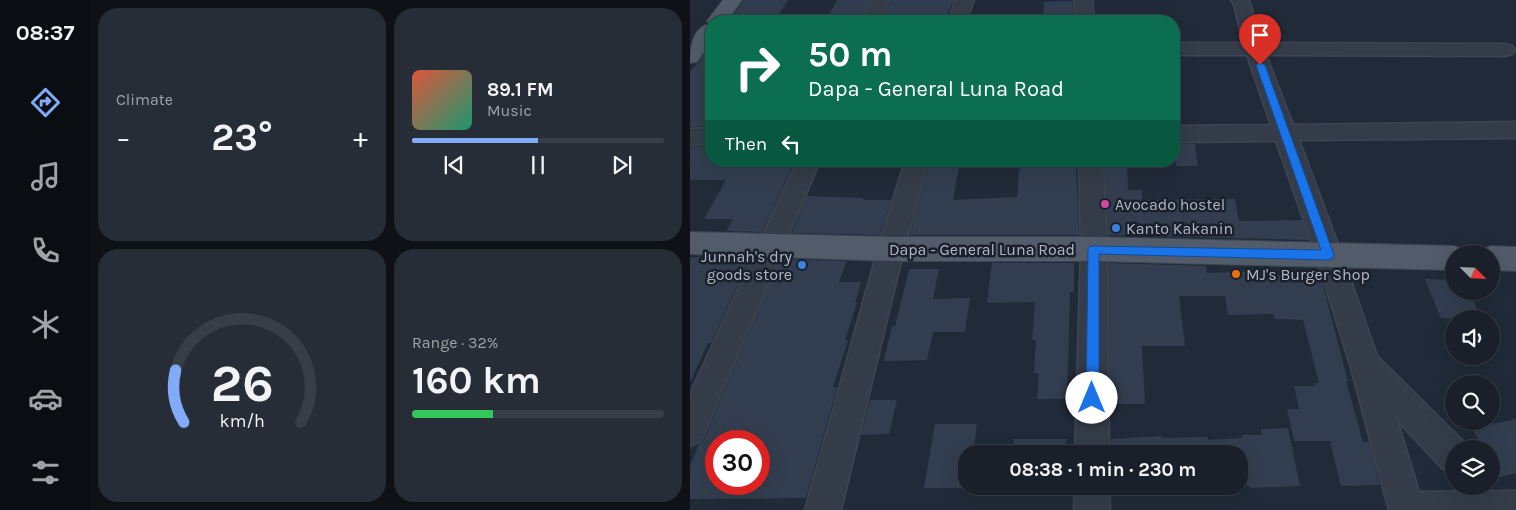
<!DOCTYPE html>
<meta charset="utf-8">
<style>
body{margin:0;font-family:Karla,sans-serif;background:#262d36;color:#f1f3f6;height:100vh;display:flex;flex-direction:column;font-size:19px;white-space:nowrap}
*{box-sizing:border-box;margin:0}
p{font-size:16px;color:#9fa3a8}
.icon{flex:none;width:28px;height:28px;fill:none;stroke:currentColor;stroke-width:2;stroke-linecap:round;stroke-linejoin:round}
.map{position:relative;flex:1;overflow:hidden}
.details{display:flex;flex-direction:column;gap:8px;padding:8px;background:#0e1217;width:600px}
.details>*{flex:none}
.top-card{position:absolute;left:15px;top:15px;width:475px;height:152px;border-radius:20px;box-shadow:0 5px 20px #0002,0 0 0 1px #373e47;background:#0b6e4f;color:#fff;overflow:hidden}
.needle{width:32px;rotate:114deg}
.buttons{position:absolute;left:755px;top:245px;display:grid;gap:10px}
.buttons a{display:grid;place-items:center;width:55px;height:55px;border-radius:50%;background:#19202a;box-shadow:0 5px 20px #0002,0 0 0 1px #373e47;font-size:25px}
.speed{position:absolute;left:15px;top:430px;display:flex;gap:10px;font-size:25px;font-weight:700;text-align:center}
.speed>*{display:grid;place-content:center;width:65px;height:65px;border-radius:50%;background:#19202a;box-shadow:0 5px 20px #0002,0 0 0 1px #373e47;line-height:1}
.speed .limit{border:8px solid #d22;background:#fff;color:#111}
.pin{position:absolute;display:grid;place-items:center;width:42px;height:42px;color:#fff;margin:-51px -21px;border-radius:50% 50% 50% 0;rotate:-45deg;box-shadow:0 0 5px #0007}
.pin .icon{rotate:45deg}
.me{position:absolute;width:55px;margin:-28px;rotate:0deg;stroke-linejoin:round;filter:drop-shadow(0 0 4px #0008)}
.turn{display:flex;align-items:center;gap:18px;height:105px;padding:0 20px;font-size:22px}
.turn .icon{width:65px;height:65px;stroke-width:2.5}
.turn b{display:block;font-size:35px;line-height:42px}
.then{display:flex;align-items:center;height:48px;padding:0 20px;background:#0003;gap:10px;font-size:19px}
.big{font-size:38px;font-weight:700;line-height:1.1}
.details .card{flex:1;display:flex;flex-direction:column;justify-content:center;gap:8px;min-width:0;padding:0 18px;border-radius:20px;background:#262d36}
.details .dial{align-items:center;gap:0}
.dial svg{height:130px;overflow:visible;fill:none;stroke:#373e47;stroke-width:7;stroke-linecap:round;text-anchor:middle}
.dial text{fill:#f1f3f6;stroke:none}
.song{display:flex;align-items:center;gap:15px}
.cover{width:60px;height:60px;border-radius:8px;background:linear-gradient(135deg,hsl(10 70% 55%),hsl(160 70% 35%))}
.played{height:5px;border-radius:2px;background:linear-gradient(90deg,#81abf8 50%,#373e47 50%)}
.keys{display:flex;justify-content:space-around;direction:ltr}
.heat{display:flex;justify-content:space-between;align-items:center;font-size:28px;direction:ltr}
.charge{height:8px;border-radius:4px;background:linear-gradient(90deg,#34c759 32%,#373e47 0)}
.details .tiles{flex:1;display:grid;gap:8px;grid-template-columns:repeat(2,1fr)}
.trip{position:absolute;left:268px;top:445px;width:290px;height:50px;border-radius:20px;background:#19202a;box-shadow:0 5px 20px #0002,0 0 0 1px #373e47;font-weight:700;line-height:50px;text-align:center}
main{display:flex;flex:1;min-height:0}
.menu{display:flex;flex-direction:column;width:90px;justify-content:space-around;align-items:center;background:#0a0d11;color:#9fa3a8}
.menu .icon{width:35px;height:35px}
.menu .on{color:#81abf8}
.menu b{font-size:22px;color:#f1f3f6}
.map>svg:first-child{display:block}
.building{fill:#323e4f;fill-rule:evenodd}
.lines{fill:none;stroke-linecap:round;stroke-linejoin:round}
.minor-casing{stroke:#3d4552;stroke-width:3}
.major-casing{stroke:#3d4552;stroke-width:2}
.minor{fill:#343c49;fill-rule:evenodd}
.major{fill:#525b69;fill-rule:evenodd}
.route{fill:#1a73e8;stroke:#114b97}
.hotel-dot{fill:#d1479c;stroke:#1a212d;stroke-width:2}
.shop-dot{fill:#3f7fe0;stroke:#1a212d;stroke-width:2}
.food-dot{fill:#e8710a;stroke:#1a212d;stroke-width:2}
.labels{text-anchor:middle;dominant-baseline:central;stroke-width:5;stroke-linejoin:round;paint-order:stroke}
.poi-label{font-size:16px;fill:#afb7c5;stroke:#1a212d;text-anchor:start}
.street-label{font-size:16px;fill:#afb7c5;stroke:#1a212d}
</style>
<main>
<nav class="menu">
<b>08:37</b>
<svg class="icon on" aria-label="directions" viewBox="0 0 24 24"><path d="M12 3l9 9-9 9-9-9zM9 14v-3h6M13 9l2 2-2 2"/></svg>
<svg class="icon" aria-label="music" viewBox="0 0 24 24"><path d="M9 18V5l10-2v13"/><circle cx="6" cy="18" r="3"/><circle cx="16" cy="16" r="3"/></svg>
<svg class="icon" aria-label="phone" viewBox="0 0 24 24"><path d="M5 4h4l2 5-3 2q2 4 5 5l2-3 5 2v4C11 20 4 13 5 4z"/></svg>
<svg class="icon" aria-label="climate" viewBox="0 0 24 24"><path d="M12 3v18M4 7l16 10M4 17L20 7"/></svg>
<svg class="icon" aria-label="car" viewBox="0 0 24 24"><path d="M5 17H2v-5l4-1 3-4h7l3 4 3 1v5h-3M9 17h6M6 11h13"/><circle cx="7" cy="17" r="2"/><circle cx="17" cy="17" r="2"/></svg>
<svg class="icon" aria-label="filters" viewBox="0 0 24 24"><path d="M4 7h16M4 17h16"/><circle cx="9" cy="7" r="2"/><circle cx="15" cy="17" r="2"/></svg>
</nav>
<section class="details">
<div class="tiles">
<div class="card"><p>Climate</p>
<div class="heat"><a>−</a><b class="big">23°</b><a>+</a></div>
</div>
<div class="card">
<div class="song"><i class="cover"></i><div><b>89.1 FM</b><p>Music</p></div></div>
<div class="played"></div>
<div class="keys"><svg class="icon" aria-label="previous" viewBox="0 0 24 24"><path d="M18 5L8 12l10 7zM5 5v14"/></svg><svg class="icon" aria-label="pause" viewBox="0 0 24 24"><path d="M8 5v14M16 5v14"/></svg><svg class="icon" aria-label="next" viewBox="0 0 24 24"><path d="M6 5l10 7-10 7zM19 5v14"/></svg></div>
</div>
<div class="card dial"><svg viewBox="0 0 100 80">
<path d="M14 69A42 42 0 1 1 86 69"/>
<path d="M14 69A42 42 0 0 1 9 37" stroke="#81abf8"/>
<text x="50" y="56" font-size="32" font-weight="700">26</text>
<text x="50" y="72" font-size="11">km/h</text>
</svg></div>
<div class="card"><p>Range · 32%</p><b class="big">160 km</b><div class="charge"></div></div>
</div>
</section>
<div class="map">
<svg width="826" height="510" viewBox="0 0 826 510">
<rect width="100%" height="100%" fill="#212a38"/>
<!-- building -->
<g class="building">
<path d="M54,0H98L85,21H39Z"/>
<path d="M147,0H179L169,21H136Z"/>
<path d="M201,0H264L254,21H191Z"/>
<path d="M382,1L384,21H353L354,2Z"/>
<path d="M10,61H21V126L0,127V71Z"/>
<path d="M484,144H505L508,166H486Z"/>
<path d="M21,146V161L104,162L72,232L36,231L43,219H14L36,180H0V147Z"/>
<path d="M240,161H270L263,200L327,197L330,161H386L389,235H220Z"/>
<path d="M415,163H437L438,190H452V200L545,199L549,221L612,220L619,240L418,235Z"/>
<path d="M117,196L174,198L173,200H201L190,235L102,233Z"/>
<path d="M8,257L60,258L21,343H18L0,382V258Z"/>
<path d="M90,259L157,261L149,282H171L165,303H167L155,340H158L143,387H147L116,498L0,499V466L9,444L13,442ZM26,441H69V484H26Z"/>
<path d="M302,263H384V292H380L377,399H347L349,373H344L346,340H342L345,302L297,303Z"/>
<path d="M419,263L516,266L517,273L573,271L574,275L630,274L658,381H656L673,442H679L690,485L651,486L640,441H604L597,409H609L604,386H625V383H629L613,320L585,319L583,314L538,315L535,296H489L495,346H452L455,404H420Z"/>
<path d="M219,269H249L243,299L280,298L275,332H243L237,360L194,361L202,326H205Z"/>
<path d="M735,279L764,280V291H776L779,297H782L791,319L751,318Z"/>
<path d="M180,400H207L199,434L171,435Z"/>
<path d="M826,419V473L809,477L801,463V449H793L782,428Z"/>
<path d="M245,424H287L283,454H276V488H234Z"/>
<path d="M598,428L610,486L560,488V486H549V454H421V439L471,436L472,438L518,437V440L552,438V435H572L571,429Z"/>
<path d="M324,439H376L375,454H323Z"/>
</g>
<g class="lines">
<!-- minor casing -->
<g class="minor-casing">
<g id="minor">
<path d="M181,0H199L189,21H171Z"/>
<path d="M266,0H284L276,21H258Z"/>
<path d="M384,0H402L404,21H386Z"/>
<path d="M541,0H559L572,43L815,44L822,46L825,50L822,54L815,56L576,55L603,125L826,122V138L609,140L652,255L687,356L776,444L778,449H764V472L752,468L707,420L729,492L826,491V510H699L661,368L626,255L586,141L484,142V126L581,125L557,55H484V43H553L544,4Z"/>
<rect x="0" y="47" width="21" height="12"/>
<path d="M21,128V144L0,145V129Z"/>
<path d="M107,161H130L11,441L0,446V394Z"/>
<path d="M215,161H238L214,249L151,510H115L188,249Z"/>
<path d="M389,161H413L417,249L419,454H385L391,249Z"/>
<path d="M385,486H419L420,510H384Z"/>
</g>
</g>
<!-- major casing -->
<g class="major-casing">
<g id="major">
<path d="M33,0H52L37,21H21V42L7,62L0,63C0,49 2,28 19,24L17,21Z"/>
<path d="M0,232L201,237H404L764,246L774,250L776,254H764V270L404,261H201L0,254Z"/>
<path d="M801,246L826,247V271L801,270V254H789L791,250Z"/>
</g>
</g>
<!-- minor -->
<use href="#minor" class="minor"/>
<!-- major -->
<use href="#major" class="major"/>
</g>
<!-- route -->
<path class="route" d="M570,62L575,65L644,255L643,258L638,260L409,254V398L407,403L402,405L398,403L396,398L398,249L400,246L631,250L566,65Z"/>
<!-- markers -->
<circle class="hotel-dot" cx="415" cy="204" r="5"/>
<g class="shop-dot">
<circle cx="426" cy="228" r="5"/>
<circle cx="112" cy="265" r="5"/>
</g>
<circle class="food-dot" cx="546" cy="274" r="5"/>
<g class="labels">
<!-- poi labels -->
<g class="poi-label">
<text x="425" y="204">Avocado hostel</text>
<text x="436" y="228">Kanto Kakanin</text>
<text x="102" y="256" text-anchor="end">Junnah's dry<tspan x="102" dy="18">goods store</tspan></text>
<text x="556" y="274">MJ's Burger Shop</text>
</g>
<!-- street labels -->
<g class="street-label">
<text x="292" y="249">Dapa - General Luna Road</text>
</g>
</g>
</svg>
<div class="buttons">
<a><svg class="needle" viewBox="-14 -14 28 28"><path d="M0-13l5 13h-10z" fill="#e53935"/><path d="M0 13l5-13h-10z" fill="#9fa3a8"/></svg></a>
<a><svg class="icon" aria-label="sound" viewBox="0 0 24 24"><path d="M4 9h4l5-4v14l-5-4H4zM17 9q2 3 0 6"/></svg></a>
<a><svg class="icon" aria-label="search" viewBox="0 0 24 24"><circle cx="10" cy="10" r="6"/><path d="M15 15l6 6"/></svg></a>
<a><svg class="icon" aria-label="layers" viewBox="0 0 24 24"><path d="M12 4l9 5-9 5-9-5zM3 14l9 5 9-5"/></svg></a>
</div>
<div class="speed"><div class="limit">30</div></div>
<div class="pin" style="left:570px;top:65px;background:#d93025"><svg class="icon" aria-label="arrive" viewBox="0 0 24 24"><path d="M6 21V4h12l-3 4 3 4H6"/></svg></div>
<svg class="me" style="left:402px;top:398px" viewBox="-20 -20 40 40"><circle r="19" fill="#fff"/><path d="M0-13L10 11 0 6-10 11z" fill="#1a73e8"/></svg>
<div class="trip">08:38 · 1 min · 230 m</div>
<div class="top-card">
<div class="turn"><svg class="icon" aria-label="right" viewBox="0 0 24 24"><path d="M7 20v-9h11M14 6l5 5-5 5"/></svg><div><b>50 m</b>Dapa - General Luna Road</div></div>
<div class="then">Then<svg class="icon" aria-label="left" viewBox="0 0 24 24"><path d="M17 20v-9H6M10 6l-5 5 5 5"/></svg></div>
</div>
</div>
</main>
